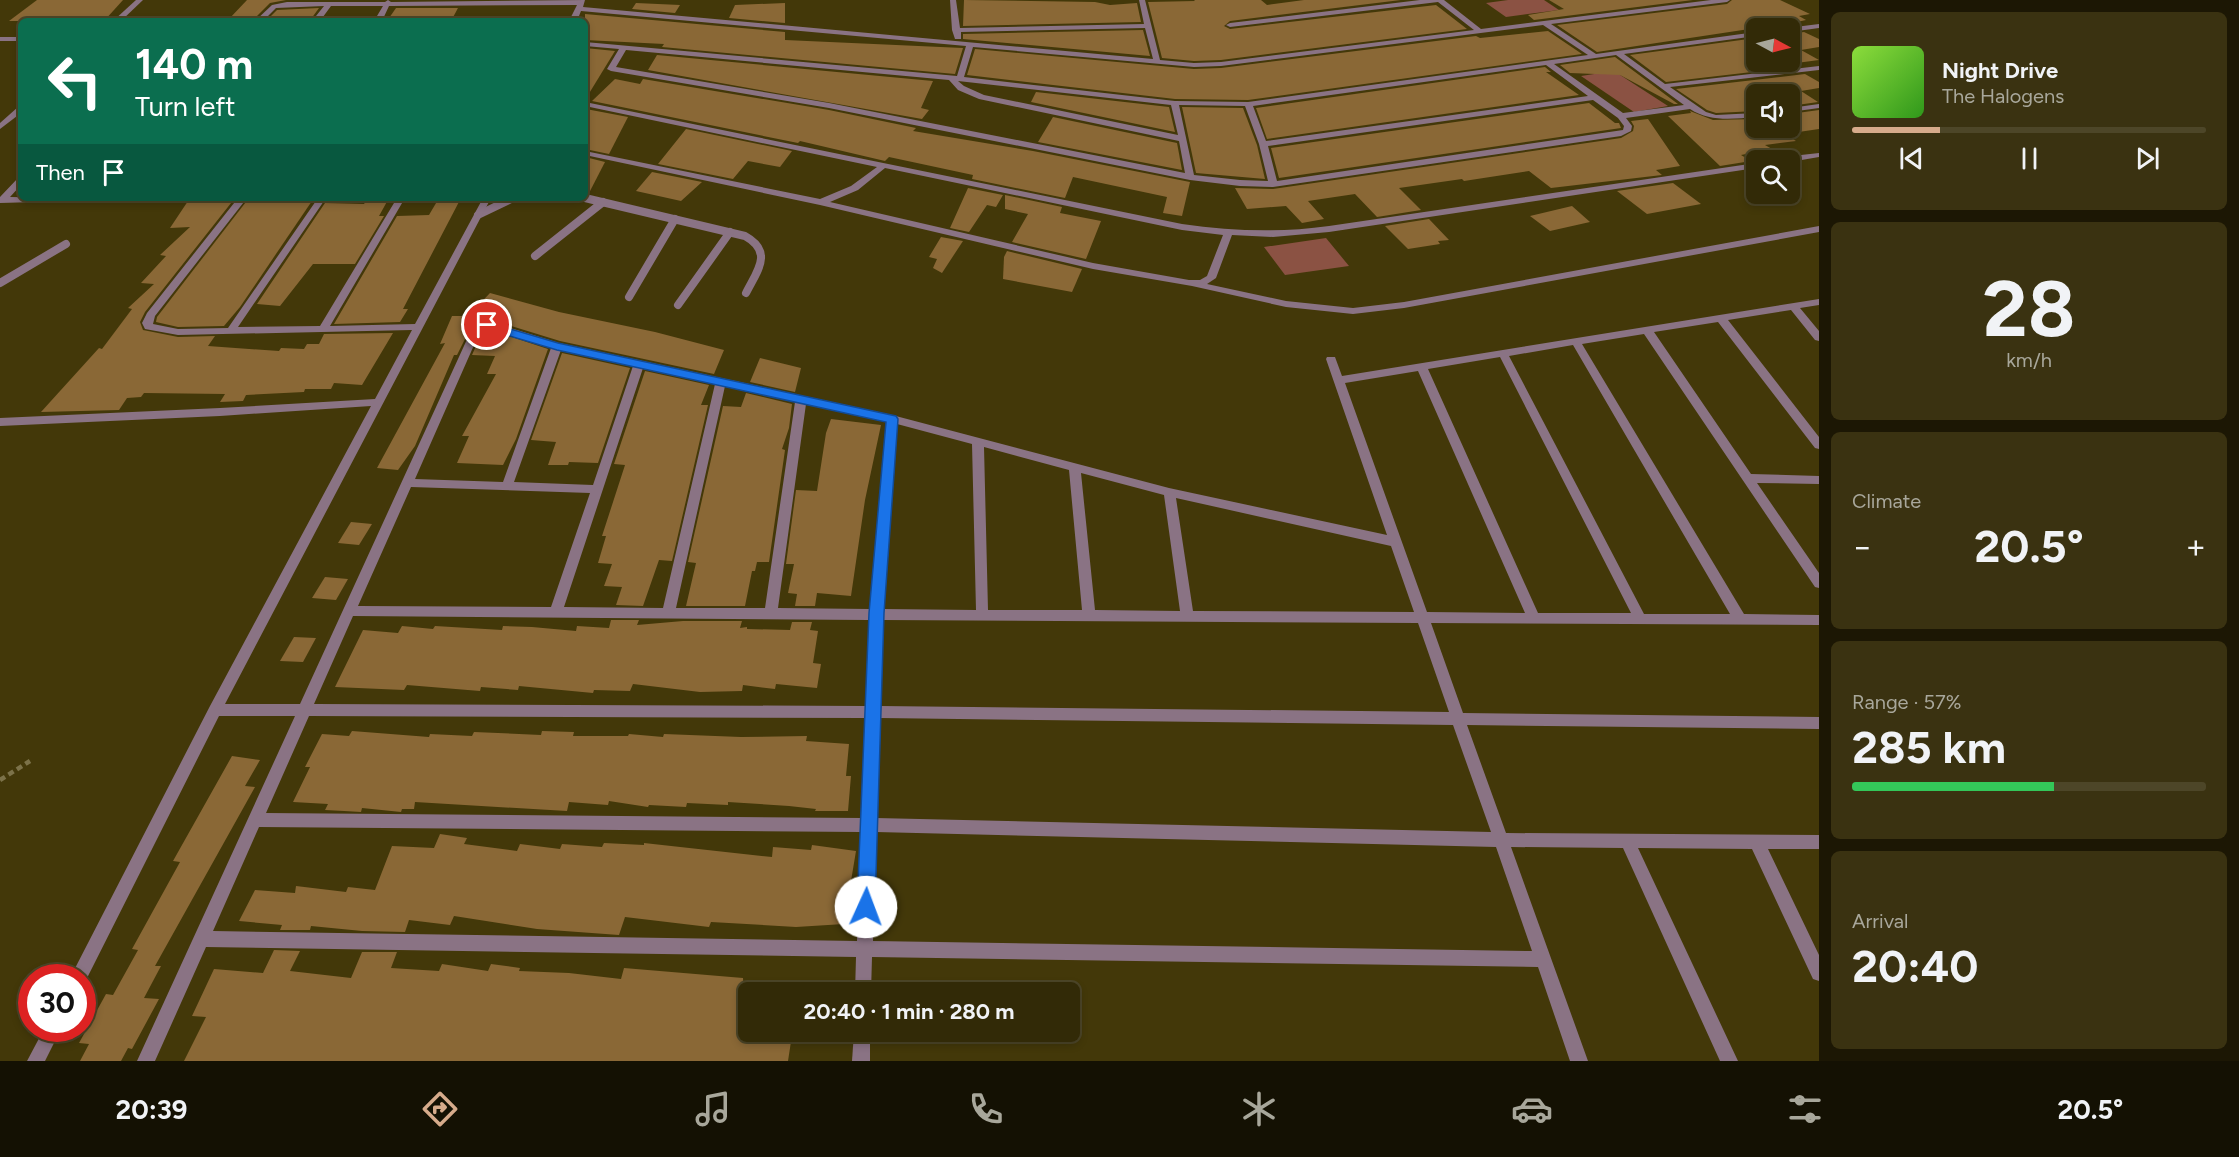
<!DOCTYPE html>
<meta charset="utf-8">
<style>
body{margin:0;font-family:Figtree,sans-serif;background:#3a3211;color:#f1f3f6;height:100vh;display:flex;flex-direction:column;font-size:22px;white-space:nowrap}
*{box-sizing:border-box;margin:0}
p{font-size:20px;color:#a8a79b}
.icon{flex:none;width:33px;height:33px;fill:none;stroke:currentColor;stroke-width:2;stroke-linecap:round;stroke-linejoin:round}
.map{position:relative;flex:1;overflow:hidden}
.details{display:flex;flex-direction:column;gap:12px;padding:12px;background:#1c1704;width:420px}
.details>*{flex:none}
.top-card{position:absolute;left:18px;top:18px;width:570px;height:183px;border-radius:9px;box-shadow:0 3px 9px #0003,0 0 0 2px #4d4628;background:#0b6e4f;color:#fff;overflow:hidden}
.needle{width:39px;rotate:97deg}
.fabs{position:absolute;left:1746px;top:18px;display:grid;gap:12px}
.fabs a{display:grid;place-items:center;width:54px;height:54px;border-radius:9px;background:#322a07;box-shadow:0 3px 9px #0003,0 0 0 2px #4d4628;font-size:30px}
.speed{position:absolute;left:18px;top:964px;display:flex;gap:12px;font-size:30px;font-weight:700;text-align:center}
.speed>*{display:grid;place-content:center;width:78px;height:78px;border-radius:50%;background:#322a07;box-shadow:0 3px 9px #0003,0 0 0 2px #4d4628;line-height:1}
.speed .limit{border:9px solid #d22;background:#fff;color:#111}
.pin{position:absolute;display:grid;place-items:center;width:51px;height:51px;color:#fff;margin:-26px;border:3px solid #fff;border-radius:50%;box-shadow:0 2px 6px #0007}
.me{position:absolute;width:66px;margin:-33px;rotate:2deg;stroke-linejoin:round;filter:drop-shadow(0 0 4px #0008)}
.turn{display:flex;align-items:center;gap:21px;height:126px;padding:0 18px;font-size:27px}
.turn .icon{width:78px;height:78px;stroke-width:2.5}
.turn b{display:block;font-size:42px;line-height:51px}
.then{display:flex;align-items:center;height:57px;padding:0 18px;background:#0003;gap:12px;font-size:22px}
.big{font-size:45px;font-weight:700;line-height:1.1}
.details .card{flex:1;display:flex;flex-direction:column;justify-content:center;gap:9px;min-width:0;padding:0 21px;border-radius:9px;background:#3a3211}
.details .dial{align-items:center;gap:0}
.dial b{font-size:78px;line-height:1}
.song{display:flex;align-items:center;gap:18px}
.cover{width:72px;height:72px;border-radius:9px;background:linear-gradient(135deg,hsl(90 70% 55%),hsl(110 70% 35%))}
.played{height:6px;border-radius:3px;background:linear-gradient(90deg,#d6ab8b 25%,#4d4628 25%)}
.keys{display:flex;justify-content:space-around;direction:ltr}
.heat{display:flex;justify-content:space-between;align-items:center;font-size:33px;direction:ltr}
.charge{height:9px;border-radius:4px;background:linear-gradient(90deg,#34c759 57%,#4d4628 0)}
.trip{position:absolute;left:738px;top:982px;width:342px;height:60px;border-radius:9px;background:#322a07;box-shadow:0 3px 9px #0003,0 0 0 2px #4d4628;font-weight:700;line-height:60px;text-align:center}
.tab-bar{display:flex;height:96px;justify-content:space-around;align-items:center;background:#141103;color:#a8a79b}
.tab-bar .icon{width:42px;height:42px}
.tab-bar .current{color:#d6ab8b}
.tab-bar b{font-size:27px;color:#f1f3f6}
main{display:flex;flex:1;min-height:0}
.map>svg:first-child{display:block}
.green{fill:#8b5243}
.building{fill:#8a6836}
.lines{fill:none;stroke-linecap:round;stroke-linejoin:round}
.path{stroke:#7c7249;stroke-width:4.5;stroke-dasharray:6 4;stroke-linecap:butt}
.lane{stroke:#8a7384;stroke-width:8}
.street{fill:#8a7384;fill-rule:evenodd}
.route{fill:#1a73e8;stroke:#114b97;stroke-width:1.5}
</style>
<main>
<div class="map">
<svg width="1819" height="1061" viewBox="0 0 1819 1061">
<rect width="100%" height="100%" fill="#433809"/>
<!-- green -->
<g class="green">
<path d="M1508,0H1544L1559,10L1506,17L1486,3Z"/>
<path d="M1614,71L1668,106L1634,112L1581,76Z"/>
<path d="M1326,238L1349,266L1285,275L1264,247Z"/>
</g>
<!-- building -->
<g class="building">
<path d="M37,0H123L104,21H9Z"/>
<path d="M247,0H286L270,3L254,19H229Z"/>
<path d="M964,0L1095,2L1110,5L1137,3L1141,22L963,26Z"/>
<path d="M1194,0H1261L1267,5L1304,0H1401L1230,21L1224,26L1230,29L1436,5L1467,29L1221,60L1194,61L1162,58L1148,2L1195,1Z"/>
<path d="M1549,0H1693L1534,20L1528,15L1564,9Z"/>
<path d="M1732,0H1780L1810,14L1799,16L1806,20L1788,24L1790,25L1785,28H1756L1597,52L1557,25L1727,4Z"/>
<path d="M636,3L680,5L675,13L632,9Z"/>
<path d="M785,3V23L729,18L735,5Z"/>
<path d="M319,8L311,19H268L277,10Z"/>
<path d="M396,8H458L451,21H387Z"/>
<path d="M585,14L785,32V40L963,48L955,74L662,47L664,44L585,40Z"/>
<path d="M1143,30L1150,56L963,39V34Z"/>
<path d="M1548,31L1582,54L1248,100L1175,99L967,75L975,49L1194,69L1221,68L1476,36L1480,38Z"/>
<path d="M1804,32L1819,39V47L1801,50L1819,60L1789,64L1794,67L1666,82L1630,55L1756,38V62H1790V34Z"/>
<path d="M585,48L615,51L585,100Z"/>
<path d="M657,55L933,81L921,108L929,110L922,119L648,70Z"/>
<path d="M1615,57L1678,104H1674L1620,75L1570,73L1560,65Z"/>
<path d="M1545,67L1551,72H1546L1579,95L1267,139L1256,108Z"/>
<path d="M1805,74L1819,82V88L1801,91L1818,102L1790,106V94H1756V111L1716,113L1707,110L1676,89Z"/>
<path d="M615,79L640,84L643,79L829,110L916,128L913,131L1033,151L1190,182L1182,216L1163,213L1167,197L1073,177L1065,198L972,179L973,175L889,157L885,161L800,141L798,143L592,101Z"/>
<path d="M1036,92L1169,107L1175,132L1031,102Z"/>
<path d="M1589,103L1615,123H1619L1621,128L1279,178L1271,148Z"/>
<path d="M1182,107L1243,108L1257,145L1265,179L1196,173Z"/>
<path d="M586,109L628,117L609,154L585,149Z"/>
<path d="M1819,110V129L1785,134L1796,141L1765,145L1772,149L1741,155L1751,161L1720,166L1668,116L1691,113L1690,111L1713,120L1756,119V128H1790V114Z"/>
<path d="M1053,117L1177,143L1182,170L1038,142Z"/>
<path d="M1648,119L1680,166L1656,170L1662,175L1551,188L1529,171L1464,181L1462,179L1399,188L1421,210L1377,217L1355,194L1308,201L1324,219L1302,223L1286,206L1247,209L1235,188L1273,189L1621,138L1633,131L1634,126L1631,121Z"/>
<path d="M686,129L792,151L780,167L748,161L733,179L658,164Z"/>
<path d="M585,157L605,162L589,193L585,192Z"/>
<path d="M652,172L702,182L681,201L636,191Z"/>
<path d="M1673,183L1701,204L1647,214L1617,191Z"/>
<path d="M968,188L1003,195L996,207L987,205L969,232L950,228Z"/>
<path d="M1005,195L1062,207L1060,213L1101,221L1086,259L1012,242L1028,214L1005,209Z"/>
<path d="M190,198H235L145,312L140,322L143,330L178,337L215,336L208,346L279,351L281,348L304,349L307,344H319L324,334L393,333L362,385L334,383L331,389H305L304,392L246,395L243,401L220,402L225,394L144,393L141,397L127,398L119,410L41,412L99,348L102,349L132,309L128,308L154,284L141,283L166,256L160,255L190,227L170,228Z"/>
<path d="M249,198H314L240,307L224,326L178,327L156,322L157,317Z"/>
<path d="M368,198H389L379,216H384L355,264H313L280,306L257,304L325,203L364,204Z"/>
<path d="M439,198H461L403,309H408L400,322L334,324L397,216L429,215Z"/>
<path d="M1572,206L1590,222L1550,231L1530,216Z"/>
<path d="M1429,219L1449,240L1438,241L1440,244L1408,249L1385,226Z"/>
<path d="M941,237L963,241L942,273L933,268L937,259L929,257Z"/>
<path d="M1007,251L1082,269L1072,292L1003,279L1004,257Z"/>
<path d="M490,293L559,312L655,332L724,350L714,374L560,341L492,320L480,322L469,331L457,355H454L415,446L398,470L377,468L445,343L440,344L452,316H468Z"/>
<path d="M491,330L548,349L516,439L503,465L457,463L469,436H462L496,374H487L495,356L472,355L480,337Z"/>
<path d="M562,353L630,368L598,463L569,462L568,465H548L556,442L531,440Z"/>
<path d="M760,358L801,368L795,392L750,382Z"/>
<path d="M645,371L709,385L701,405H708L672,561L659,560L643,606L616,605L622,587L604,586L612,564L598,563L606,536H602L625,465L614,464Z"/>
<path d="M746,393L792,404L789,428L782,449L785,450L769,562H757L755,571H752L745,606H686L696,563L688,562L723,406L741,407Z"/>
<path d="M831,419L881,425L865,500L851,596L817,593L815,606H795L797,594L788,593L794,564H786L796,490L817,491L826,433Z"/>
<path d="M351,522L372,524L359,545L338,543Z"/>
<path d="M325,577L348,579L336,600L312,598Z"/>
<path d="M611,620H639L637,625L683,621H742L740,628L747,627V629L790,630L792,622H812L810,630L818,631L813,663L821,664L817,688L776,684L775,689L743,685L742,691L700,692L633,684L630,691L594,690L593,693L519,686L518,690L481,687L480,691L407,685L404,690L335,687L363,630L398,633L402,626L433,629L435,626L502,630L503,626L532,627L576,631L577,626L609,628Z"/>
<path d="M294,637L316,638L303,662L280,661Z"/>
<path d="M352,731L429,737L430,734L472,736L474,732L541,735L542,731L574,732L573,736H628L629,734L663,737L664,734L741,737L807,736L806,741L849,744L846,776H851L848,811H815L816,809L789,806L728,802V805L687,803L686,807L649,805L648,807L609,801L608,805L569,802L567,811L415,802L414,809H402L401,812L362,808L361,812L344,811L325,810L328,804L293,802L310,767H305L322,734L349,736Z"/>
<path d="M232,756L260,760L245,786L255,787L155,966H161L144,998L159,999L132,1049L128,1048L121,1061H80L89,1044L79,1043L106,994L113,995L138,950L132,949L180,862L173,861Z"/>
<path d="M440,834L467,838L464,844L517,851L520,844L560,849L562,844L602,847L604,843L644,845V843L772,857L773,847L811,850L812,845L856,851L850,887L845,886L844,924L796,927L711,922L709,927L625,917L619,935L537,929L454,916L450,925L409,920L405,932L362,931L311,926L310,930H280L282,925L239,921L255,890L295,893L296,886L346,892L348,887L375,890L392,846L434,848Z"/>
<path d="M274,950L300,951L290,971L351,978L362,952H397L391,968L439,971L442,964L488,971L491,964L520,968L519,971L569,973L621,979L624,968L743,978L746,1032L792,1035L788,1061H184L206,1017L192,1016L214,969L263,973Z"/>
</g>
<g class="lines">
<!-- path -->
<path class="path" d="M0,780L30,761"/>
<!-- lane -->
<g class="lane">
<path d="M585,198L745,236C774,252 757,271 746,293"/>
<path d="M478,215L513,198"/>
<path d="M535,256L603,202"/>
<path d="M0,283L66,244"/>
<path d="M629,297L675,219"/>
<path d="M678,305L730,232"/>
</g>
<!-- street -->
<g class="street">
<path d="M136,0H143L121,21H113Z"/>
<path d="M388,0L391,2L585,0L583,7L1153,59L1145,28L961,32V39H955L952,30L950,0H956L960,28L1144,24L1139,0H1145L1160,60L1194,63L1221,62L1474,30L1438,2L1230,27L1226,25L1230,23L1420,0H1444L1481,29L1711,0H1730L1727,2L1551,24L1596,54L1756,32V36L1624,54L1665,84L1819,66V70L1670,87L1706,112L1716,115L1756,113V117C1732,119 1710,122 1690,109L1626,118L1632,126L1631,131L1621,136L1273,187L1240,186L1190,180L829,108L611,71L607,69L619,49L585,46V42L957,76L966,46L581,11L577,21H569L577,5L389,6L382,21H374L383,6H331L320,21H312L324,6L276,8L263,21H255L272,5L287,2H385ZM1543,25L1588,55L1248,102L1175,101L964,77L973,47L1194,67L1221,66ZM626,50L949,80L958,90L979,99L1179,141L1185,173L829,103L616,67ZM1616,55L1684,105L1623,113L1554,64ZM1546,65L1588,96L1266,141L1253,106ZM958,81L1171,105L1178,135L984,95L964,86ZM1593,100L1618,118L1624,126L1623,130L1277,181L1268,146ZM1179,105L1245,106L1259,144L1268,181L1240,180L1194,175Z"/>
<path d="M1819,24V28L1790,32V28H1787Z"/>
<rect x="0" y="37" width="21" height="4"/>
<path d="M585,102L1182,224C1232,231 1279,233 1329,226L1756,163V168L1329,232L1273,237L1232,235L1216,278L1207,284L1286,301L1353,308L1404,302L1819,226V232L1404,308L1353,314L1286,307L1192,286L1093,269L820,205L585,155V151L820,199L851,186L877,167L585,106ZM885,168L1182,230L1223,235L1207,276L1200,280H1189L1093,263L830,202L858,190Z"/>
<path d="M1819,104V108L1790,112V108Z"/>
<path d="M18,107H21V113L0,129V123Z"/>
<path d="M1819,153V157L1790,162L1779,160L1783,157Z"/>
<path d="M21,177V185L10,197L76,198L72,201L0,203V197L18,178Z"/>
<path d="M238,198H247L155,316L153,324L178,329L228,328L318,198H326L238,327L320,326L397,198H405L330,326L415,324L483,198H491L225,704H300L469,335C475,326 480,324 491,322L559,343L892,415L1169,488L1387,535L1326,359L1327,357H1335L1342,376L1819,299V305L1800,308L1819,331V341L1815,340L1791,310L1728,320L1819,437V449L1815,448L1718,322L1654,332L1751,474L1819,476V484L1757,483L1819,573V588L1815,587L1644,334L1582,344L1744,614L1819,615V625L1431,623L1463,713L1819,717V729L1467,725L1506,833L1819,835V849H1768L1819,955V981L1813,979L1752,849L1638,848L1738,1061H1720L1623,848L1511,847L1588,1061H1570L1538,967L872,957L871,993H855L856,957L206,947L155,1061H137L295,716H219L84,984L82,978H70L210,706L371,406L220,416L0,426V418L220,408L375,399L412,330L178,335L145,329L142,323L147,313ZM491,328L551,348L503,482L415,479L478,336L484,330ZM1573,345L1730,614H1644L1509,356ZM561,350L633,366L593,485L514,482ZM1500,357L1631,613H1538L1428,369ZM643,368L715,384L663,608L564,607ZM1418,371L1525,613L1427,612L1345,383ZM725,386L795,402L765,608H676ZM806,404L886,422L870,609L778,608ZM897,424L972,444L976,610L883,609ZM984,447L1069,470L1082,610H988ZM1081,473L1164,495L1180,611L1095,610ZM411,487L590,493L551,607L358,606ZM1176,498L1391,546L1414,612L1193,611ZM353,616L869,620L866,706L314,704ZM882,620L1418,623L1449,712L880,706ZM309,716L865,718L862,818L266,813ZM879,718L1453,725L1491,832L876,818ZM259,827L861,832L857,941L213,931ZM876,832L1496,847L1532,951L873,941Z"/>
<path d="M44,1029H61L45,1061H27Z"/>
<path d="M854,1032H870V1061H852Z"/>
</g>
</g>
<!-- route -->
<path class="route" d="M487,322L558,343L896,416L898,419L884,613L875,907L872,914L866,916L860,914L857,907L869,613L886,422L557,350L483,328V323Z"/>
</svg>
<div class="fabs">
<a><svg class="needle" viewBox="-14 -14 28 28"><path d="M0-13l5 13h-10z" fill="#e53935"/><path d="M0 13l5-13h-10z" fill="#a8a79b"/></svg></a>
<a><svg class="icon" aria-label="sound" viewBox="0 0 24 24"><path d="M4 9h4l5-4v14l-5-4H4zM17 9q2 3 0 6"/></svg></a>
<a><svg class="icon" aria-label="search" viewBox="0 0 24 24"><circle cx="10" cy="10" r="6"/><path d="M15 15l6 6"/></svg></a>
</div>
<div class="speed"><div class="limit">30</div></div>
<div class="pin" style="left:487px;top:325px;background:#d93025"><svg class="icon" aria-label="arrive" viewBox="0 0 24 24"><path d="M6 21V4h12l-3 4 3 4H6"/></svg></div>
<svg class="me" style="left:866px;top:907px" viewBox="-20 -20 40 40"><circle r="19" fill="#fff"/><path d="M0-13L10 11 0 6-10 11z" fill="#1a73e8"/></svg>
<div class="trip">20:40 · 1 min · 280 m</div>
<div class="top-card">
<div class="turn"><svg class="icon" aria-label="left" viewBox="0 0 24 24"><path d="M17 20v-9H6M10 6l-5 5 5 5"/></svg><div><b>140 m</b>Turn left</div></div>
<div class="then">Then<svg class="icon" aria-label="arrive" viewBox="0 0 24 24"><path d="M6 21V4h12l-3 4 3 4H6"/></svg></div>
</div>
</div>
<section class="details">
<div class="card">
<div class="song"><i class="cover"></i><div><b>Night Drive</b><p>The Halogens</p></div></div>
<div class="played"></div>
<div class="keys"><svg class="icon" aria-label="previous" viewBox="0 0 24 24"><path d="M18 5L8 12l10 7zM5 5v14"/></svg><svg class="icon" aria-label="pause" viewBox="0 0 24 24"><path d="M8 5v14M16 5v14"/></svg><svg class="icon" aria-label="next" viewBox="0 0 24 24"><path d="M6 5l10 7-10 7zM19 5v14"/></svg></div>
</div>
<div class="card dial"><b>28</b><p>km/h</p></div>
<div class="card"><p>Climate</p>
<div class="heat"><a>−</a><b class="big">20.5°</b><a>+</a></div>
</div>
<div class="card"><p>Range · 57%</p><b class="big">285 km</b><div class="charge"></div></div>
<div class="card"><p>Arrival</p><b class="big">20:40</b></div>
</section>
</main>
<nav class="tab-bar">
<b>20:39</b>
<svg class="icon current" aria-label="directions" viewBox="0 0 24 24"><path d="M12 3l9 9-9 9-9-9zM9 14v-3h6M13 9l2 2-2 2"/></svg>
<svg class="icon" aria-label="music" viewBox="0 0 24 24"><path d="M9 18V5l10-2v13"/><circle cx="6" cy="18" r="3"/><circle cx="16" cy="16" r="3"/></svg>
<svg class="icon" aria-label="phone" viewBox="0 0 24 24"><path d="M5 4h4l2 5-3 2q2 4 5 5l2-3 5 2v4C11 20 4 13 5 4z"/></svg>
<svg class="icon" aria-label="climate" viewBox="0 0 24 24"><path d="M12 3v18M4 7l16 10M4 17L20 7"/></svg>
<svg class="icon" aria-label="car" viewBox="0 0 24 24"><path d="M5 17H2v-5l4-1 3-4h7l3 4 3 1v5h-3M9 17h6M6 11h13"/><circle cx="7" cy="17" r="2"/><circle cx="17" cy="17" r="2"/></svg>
<svg class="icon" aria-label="filters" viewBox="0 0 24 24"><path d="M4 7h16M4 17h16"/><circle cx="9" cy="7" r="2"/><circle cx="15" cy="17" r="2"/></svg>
<b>20.5°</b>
</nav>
